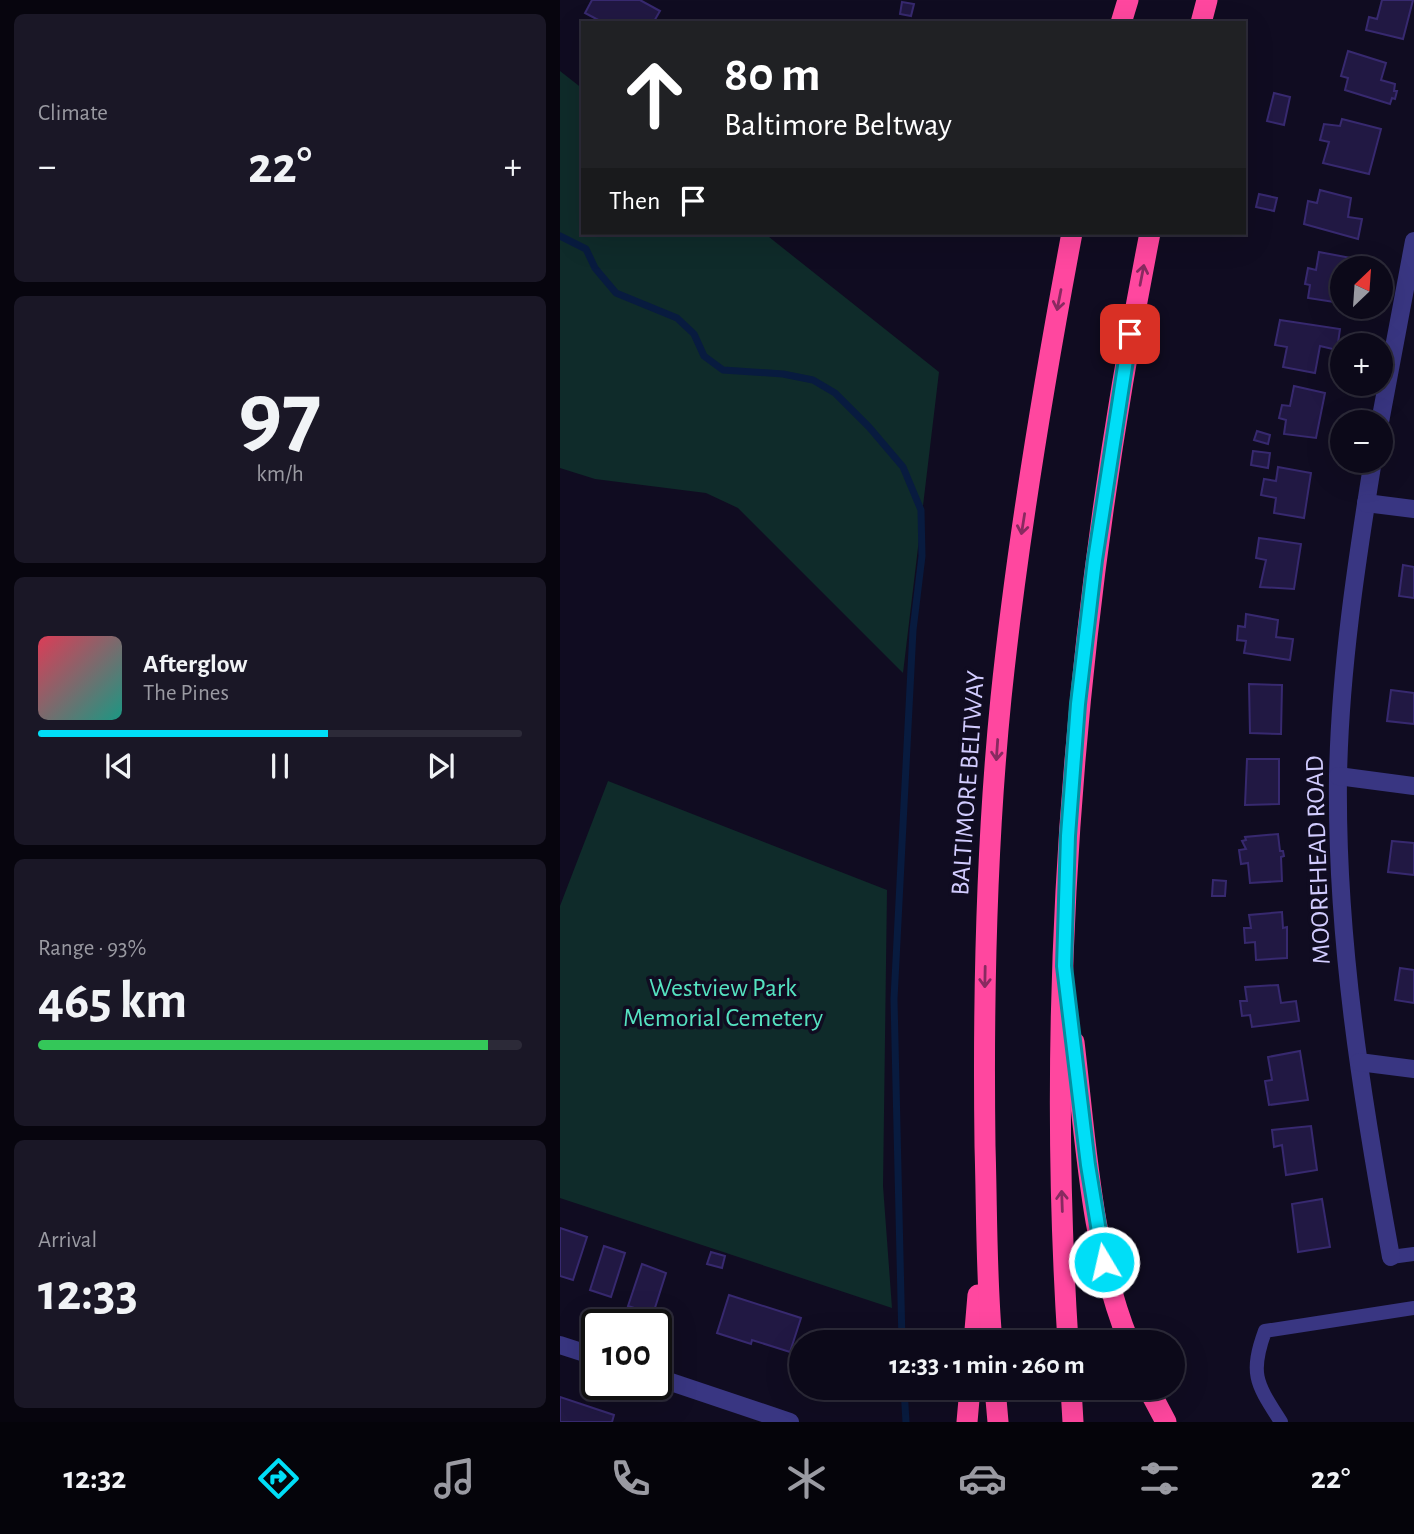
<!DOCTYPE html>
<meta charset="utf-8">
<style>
body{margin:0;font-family:"Alegreya Sans",sans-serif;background:#1a1726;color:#f1f3f6;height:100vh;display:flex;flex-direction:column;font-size:26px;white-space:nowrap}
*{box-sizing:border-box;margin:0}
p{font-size:23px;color:#9a9aa2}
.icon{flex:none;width:38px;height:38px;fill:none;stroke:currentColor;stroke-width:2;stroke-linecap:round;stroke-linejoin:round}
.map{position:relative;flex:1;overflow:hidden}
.details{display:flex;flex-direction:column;gap:14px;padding:14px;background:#07050e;width:560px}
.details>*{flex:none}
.banner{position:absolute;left:21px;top:21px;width:665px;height:214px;border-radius:0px;box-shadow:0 7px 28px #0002,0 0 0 2px #2c2a38;background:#202124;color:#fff;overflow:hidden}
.needle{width:46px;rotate:25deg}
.controls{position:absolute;left:770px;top:256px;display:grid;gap:14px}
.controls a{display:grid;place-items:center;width:63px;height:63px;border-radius:50%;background:#0c0919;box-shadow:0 7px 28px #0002,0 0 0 2px #2c2a38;font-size:35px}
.speed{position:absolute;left:21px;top:1309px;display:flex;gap:14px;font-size:35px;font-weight:700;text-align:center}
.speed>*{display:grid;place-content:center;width:91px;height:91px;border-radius:50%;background:#0c0919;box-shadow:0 7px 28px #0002,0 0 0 2px #2c2a38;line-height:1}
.speed .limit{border:4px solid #111;border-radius:10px;background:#fff;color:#111}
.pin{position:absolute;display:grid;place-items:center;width:60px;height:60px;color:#fff;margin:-30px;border-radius:14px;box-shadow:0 4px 10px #0006}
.me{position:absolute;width:77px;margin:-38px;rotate:351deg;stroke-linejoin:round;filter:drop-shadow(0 0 5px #0008)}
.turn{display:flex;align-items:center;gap:24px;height:147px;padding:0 28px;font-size:32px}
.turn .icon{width:91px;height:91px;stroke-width:2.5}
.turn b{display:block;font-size:49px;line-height:60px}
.then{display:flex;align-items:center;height:66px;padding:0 28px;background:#0003;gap:14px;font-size:26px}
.big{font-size:52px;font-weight:700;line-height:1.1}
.details .tile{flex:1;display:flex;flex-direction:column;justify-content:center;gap:10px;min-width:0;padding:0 24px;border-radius:10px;background:#1a1726}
.details .dial{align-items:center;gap:0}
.dial b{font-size:91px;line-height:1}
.song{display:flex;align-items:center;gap:21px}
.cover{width:84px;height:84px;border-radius:10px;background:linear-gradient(135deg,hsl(350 70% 55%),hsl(170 70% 35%))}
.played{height:7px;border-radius:4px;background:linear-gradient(90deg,#00def7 60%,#2c2a38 60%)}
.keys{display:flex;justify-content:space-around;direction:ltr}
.heat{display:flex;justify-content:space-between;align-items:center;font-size:38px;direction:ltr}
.charge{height:10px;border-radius:5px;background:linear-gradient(90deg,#34c759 93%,#2c2a38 0)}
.trip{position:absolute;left:229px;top:1330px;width:396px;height:70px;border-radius:35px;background:#0c0919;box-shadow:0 7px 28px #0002,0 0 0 2px #2c2a38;font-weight:700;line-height:70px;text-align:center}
.tab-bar{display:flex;height:112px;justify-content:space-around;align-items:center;background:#05040a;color:#9a9aa2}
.tab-bar .icon{width:49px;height:49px}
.tab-bar .on{color:#00def7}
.tab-bar b{font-size:32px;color:#f1f3f6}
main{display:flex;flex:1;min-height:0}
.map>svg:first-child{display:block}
.green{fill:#0f2b2a}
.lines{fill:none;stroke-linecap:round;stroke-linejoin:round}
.stream{stroke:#081b3f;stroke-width:7}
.building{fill:#211843;stroke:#37296f;stroke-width:2}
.lane{stroke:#393682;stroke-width:14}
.street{stroke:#393682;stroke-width:18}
.highway{stroke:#ff479f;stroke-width:21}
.oneway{stroke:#882a60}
.route-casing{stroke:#0090a1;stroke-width:18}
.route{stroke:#00def7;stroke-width:12}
.labels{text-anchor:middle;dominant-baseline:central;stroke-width:7;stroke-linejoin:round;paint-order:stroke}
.street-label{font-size:26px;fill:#d2ccff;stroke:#100c21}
.park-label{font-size:26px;fill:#55e2c0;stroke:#100c21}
</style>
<main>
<section class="details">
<div class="tile"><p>Climate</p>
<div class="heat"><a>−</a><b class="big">22°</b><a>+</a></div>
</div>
<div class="tile dial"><b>97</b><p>km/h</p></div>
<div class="tile">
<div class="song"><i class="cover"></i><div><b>Afterglow</b><p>The Pines</p></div></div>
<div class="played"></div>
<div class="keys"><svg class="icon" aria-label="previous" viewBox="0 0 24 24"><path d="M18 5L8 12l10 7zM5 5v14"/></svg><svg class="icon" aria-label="pause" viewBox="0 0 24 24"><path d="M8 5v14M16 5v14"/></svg><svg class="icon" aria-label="next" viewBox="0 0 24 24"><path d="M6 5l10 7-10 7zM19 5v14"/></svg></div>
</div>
<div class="tile"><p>Range · 93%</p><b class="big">465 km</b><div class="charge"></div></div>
<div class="tile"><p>Arrival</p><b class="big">12:33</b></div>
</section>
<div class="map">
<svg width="854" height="1422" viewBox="0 0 854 1422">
<rect width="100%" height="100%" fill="#100c21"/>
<!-- green -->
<g class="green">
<path d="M0,71L23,89V233H204L379,372L343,673L178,508L146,493L35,479L0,468Z"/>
<path d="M48,781L327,890L323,1186L332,1308L0,1198V906Z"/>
</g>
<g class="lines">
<!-- stream -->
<g class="stream">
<path d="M0,236L26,249L35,268L56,293L117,318L134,334L144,356L163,370L223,374L253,380L275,393L309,427L343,467L361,510L362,556L353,630L334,999L342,1342"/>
<path d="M344,1388L346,1422"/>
</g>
</g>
<!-- building -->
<g class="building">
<path d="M32,0H80L100,11L93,23H44L25,13Z"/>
<path d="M822,0H853L843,39L806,30L809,17L817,19Z"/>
<path d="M342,2L354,4L351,16L340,14Z"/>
<path d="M788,51L826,63L821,80L835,84L834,91H837L835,99L832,98L830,104L785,90L788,78L781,76Z"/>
<path d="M714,93L730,97L724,125L707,121Z"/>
<path d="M782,119L821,129L809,174L763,163L769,142L760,140L764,124L780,126Z"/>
<path d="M760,190L791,198L788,217L802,219L798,239L744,224L748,201L757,203Z"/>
<path d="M699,194L717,198L714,211L696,207Z"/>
<path d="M759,252L791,258L789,268H782L781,303L748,298L750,285L745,284L748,268L756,270Z"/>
<path d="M720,320L780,329L777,350L760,346L755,373L723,367L727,347L715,345Z"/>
<path d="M734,386L765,393L756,438L724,434L726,420L719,418L722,405L730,406Z"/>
<path d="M697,431L710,435L708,444L694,440Z"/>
<path d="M693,451L710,453L708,468L691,465Z"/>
<path d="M718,467L751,473L744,518L714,513L716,498L701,495L704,479L716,481Z"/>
<path d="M699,538L741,544L734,589L700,587L706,560L696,558Z"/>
<path d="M843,565L854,567V598L839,596Z"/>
<path d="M686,614L718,620L716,637L733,639L730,660L684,653L686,641L677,640L678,626L685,627Z"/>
<path d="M689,684L722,685L721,734L690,733Z"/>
<path d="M831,690L854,693V724L827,721Z"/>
<path d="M687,759H719V804L685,805Z"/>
<path d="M718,834L720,851H723L724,856L721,857L722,881L690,883L688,863L681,864L679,850L686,849L682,841L686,840L685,837Z"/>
<path d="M832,841L854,843V875L828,872Z"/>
<path d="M653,880L666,881L665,896H652Z"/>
<path d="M722,912L723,928L727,927V958L696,960L695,942L685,943L684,928H691L689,915Z"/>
<path d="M840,968L854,970V1003L835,1000Z"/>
<path d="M718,985L721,1003L736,1001L739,1021L692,1027L690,1015L682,1016L680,1001H687L685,987Z"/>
<path d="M740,1051L748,1100L709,1105L705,1081L712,1080L708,1057Z"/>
<path d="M751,1126L757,1170L726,1175L722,1145L714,1147L712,1130Z"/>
<path d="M762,1199L770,1247L738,1252L732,1204Z"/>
<path d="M0,1228L27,1237L13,1280L0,1276Z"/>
<path d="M44,1246L65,1253L51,1297L30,1290Z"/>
<path d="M151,1252L165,1256L162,1268L147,1264Z"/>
<path d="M82,1264L106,1273L93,1314L68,1306Z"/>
<path d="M169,1295L241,1318L230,1352L192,1340L191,1344L157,1333Z"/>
<path d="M0,1397L54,1415L52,1422H0Z"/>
</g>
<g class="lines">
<!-- lane -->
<g class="lane">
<path d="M831,1257L854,1254"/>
<path d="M721,1422C697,1384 689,1375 705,1331L854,1308"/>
</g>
<!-- street -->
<g class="street">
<path d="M820,422L854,241"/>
<path d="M813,460C796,565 780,671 778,777C776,939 802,1099 831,1257"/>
<path d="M806,503L854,509"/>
<path d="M778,776L854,786"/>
<path d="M799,1062L854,1069"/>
<path d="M0,1345L37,1357"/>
<path d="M96,1377L230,1422"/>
</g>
<!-- highway -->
<g class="highway">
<path d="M561,23L568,0"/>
<path d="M641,23L647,0"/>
<path d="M514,1042C526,1142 531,1249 569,1342"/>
<path d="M414,1342L418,1295"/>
<path d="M432,1342C426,1277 427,1211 425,1146C423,997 426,847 441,698C457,542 483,387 512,233"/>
<path d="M508,1342C484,971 518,597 590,233"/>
<path d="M435,1388L438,1422"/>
<path d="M511,1388L513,1422"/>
<path d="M588,1388L606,1422"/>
<path d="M407,1422L410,1388"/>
</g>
</g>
<!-- one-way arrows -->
<defs><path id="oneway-shaft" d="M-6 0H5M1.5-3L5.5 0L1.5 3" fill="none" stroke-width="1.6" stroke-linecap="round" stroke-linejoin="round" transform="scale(1.75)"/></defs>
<g class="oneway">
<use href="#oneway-shaft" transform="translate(582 275) rotate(-79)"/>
<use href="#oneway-shaft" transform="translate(499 300) rotate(101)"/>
<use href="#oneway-shaft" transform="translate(463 524) rotate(99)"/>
<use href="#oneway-shaft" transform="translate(437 750) rotate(94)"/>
<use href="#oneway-shaft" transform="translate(425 977) rotate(91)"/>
<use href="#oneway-shaft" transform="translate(502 1201) rotate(-92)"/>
</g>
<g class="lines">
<!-- route casing -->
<g class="route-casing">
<path id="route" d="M544,1262L528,1165L504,966L508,836L518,704L535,560L570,334"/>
</g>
<!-- route -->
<use href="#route" class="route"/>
</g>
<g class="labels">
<!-- street labels -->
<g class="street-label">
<text transform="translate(408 783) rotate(-86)">BALTIMORE BELTWAY</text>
<text transform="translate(758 860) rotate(-92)">MOOREHEAD ROAD</text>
</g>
<!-- park labels -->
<g class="park-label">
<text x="163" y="988">Westview Park<tspan x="163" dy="30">Memorial Cemetery</tspan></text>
</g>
</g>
</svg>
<div class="controls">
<a><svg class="needle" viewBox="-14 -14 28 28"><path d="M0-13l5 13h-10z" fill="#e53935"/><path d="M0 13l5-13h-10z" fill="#9a9aa2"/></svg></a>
<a>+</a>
<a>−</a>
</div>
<div class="speed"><div class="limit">100</div></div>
<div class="pin" style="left:570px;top:334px;background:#d93025"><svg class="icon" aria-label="arrive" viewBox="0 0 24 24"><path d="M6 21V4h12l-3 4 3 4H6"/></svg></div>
<svg class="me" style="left:544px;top:1262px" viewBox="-20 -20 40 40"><circle r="17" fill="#00def7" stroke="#fff" stroke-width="3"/><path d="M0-11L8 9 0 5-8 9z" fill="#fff"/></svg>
<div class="trip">12:33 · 1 min · 260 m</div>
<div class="banner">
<div class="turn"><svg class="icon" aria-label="ahead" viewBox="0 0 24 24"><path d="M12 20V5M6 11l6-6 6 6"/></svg><div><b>80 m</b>Baltimore Beltway</div></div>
<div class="then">Then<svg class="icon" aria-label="arrive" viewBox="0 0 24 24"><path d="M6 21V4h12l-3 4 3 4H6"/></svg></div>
</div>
</div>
</main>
<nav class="tab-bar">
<b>12:32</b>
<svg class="icon on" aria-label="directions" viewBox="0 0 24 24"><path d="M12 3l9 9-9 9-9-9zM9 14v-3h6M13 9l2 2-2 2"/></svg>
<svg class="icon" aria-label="music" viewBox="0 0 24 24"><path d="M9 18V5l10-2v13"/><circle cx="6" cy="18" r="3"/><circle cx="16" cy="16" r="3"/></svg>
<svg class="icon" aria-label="phone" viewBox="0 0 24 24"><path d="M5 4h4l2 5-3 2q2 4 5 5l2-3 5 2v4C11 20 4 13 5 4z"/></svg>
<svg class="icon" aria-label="climate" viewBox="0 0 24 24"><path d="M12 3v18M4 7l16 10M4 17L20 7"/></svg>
<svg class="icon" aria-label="car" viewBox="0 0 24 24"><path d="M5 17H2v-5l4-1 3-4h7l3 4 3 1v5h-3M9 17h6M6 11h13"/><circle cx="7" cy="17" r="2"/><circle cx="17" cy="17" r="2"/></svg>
<svg class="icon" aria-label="filters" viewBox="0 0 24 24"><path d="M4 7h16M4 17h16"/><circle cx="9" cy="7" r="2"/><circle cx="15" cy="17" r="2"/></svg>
<b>22°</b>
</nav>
